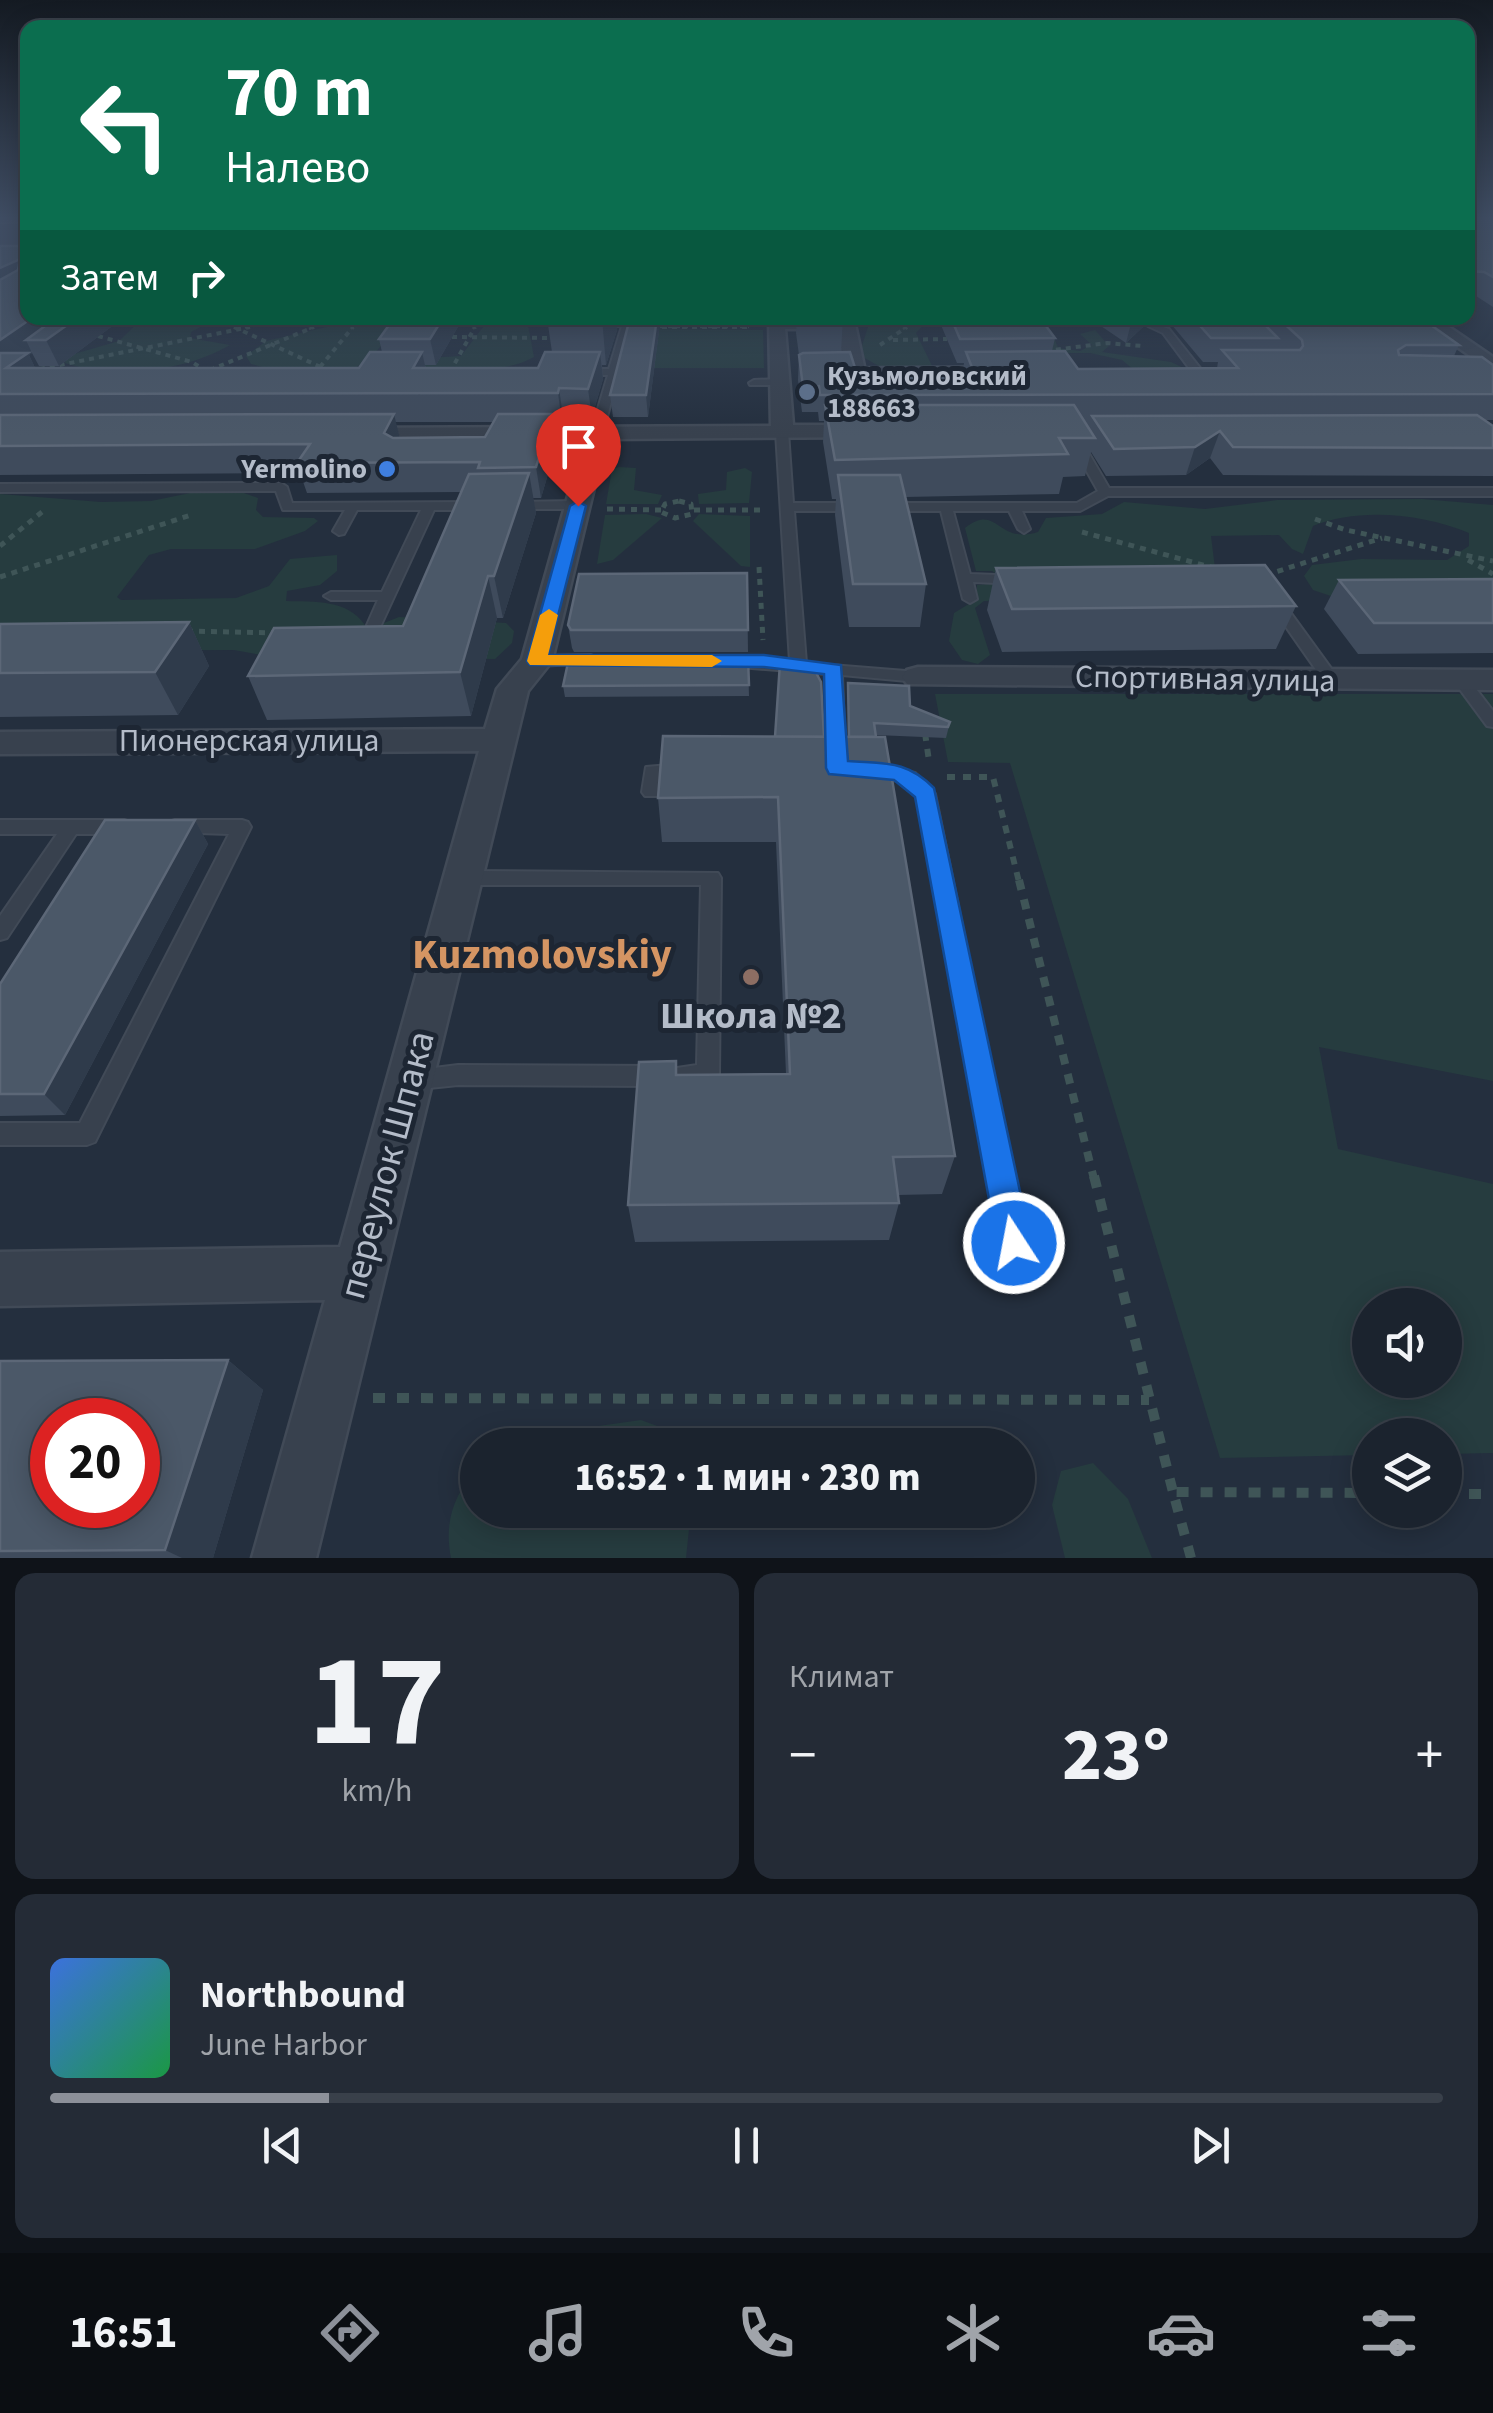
<!DOCTYPE html>
<html lang="ru">
<meta charset="utf-8">
<style>
body{margin:0;font-family:"Source Sans 3",sans-serif;background:#242b36;color:#f1f3f6;height:100vh;display:flex;flex-direction:column;font-size:38px;white-space:nowrap}
*{box-sizing:border-box;margin:0}
p{font-size:32px;color:#a0a4aa}
.icon{flex:none;width:55px;height:55px;fill:none;stroke:currentColor;stroke-width:2;stroke-linecap:round;stroke-linejoin:round}
.map{position:relative;height:1558px;overflow:hidden}
.panel{display:flex;flex-direction:column;gap:15px;padding:15px;background:#0f1319;flex:1}
.panel>*{flex:none}
.top-card{position:absolute;left:20px;top:20px;width:1455px;height:305px;border-radius:20px;box-shadow:0 5px 25px #0003,0 0 0 2px #39404a;background:#0b6e4f;color:#fff;overflow:hidden}
.buttons{position:absolute;left:1352px;top:1288px;display:grid;gap:20px}
.buttons a{display:grid;place-items:center;width:110px;height:110px;border-radius:50%;background:#1b232e;box-shadow:0 5px 25px #0003,0 0 0 2px #39404a;font-size:50px}
.speed{position:absolute;left:30px;top:1398px;display:flex;gap:20px;font-size:50px;font-weight:700;text-align:center}
.speed>*{display:grid;place-content:center;width:130px;height:130px;border-radius:50%;background:#1b232e;box-shadow:0 5px 25px #0003,0 0 0 2px #39404a;line-height:1}
.speed .limit{border:15px solid #d22;background:#fff;color:#111}
.pin{position:absolute;display:grid;place-items:center;width:85px;height:85px;color:#fff;margin:-102px -42px;border-radius:50% 50% 50% 0;rotate:-45deg;box-shadow:0 0 10px #0007}
.pin .icon{rotate:45deg}
.me{position:absolute;width:110px;margin:-55px;rotate:349deg;stroke-linejoin:round;filter:drop-shadow(0 0 8px #0008)}
.turn{display:flex;align-items:center;gap:35px;height:210px;padding:0 40px;font-size:45px}
.turn .icon{width:130px;height:130px;stroke-width:2.5}
.turn b{display:block;font-size:70px;line-height:85px}
.then{display:flex;align-items:center;height:95px;padding:0 40px;background:#0003;gap:20px;font-size:38px}
.big{font-size:75px;font-weight:800;line-height:1.1}
.panel .card{flex:1;display:flex;flex-direction:column;justify-content:center;gap:15px;min-width:0;padding:0 35px;border-radius:20px;background:#242b36}
.panel .dial{align-items:center;gap:0}
.dial b{font-size:130px;line-height:1}
.song{display:flex;align-items:center;gap:30px}
.cover{width:120px;height:120px;border-radius:15px;background:linear-gradient(135deg,hsl(220 70% 55%),hsl(140 70% 35%))}
.played{height:10px;border-radius:5px;background:linear-gradient(90deg,#8c9099 20%,#39404a 20%)}
.keys{display:flex;justify-content:space-around;direction:ltr}
.heat{display:flex;justify-content:space-between;align-items:center;font-size:55px;direction:ltr}
.panel .tiles{flex:1;display:grid;gap:15px;grid-template-columns:1fr 1fr}
.card:last-child{grid-column:span 2}
.trip{position:absolute;left:460px;top:1428px;width:575px;height:100px;border-radius:50px;background:#1b232e;box-shadow:0 5px 25px #0003,0 0 0 2px #39404a;font-weight:800;line-height:100px;text-align:center}
.menu{display:flex;height:160px;justify-content:space-around;align-items:center;background:#0b0e12;color:#a0a4aa}
.menu .icon{width:70px;height:70px}
.menu .selected{color:#8c9099}
.menu b{font-size:45px;color:#f1f3f6}
.map>svg:first-child{display:block}
.green{fill:#263c3f;fill-rule:evenodd}
.lines{fill:none;stroke-linecap:round;stroke-linejoin:round}
.service-casing{stroke:#414a57;stroke-width:4}
.minor-casing{stroke:#414a57;stroke-width:5}
.path-far5{stroke:#3f5557;stroke-width:2.5;stroke-dasharray:4 4;stroke-linecap:butt}
.path-far4{stroke:#3f5557;stroke-width:4;stroke-dasharray:5 5;stroke-linecap:butt}
.path-far3{stroke:#3f5557;stroke-width:5;stroke-dasharray:6 6;stroke-linecap:butt}
.path-far2{stroke:#3f5557;stroke-width:6;stroke-dasharray:8 8;stroke-linecap:butt}
.path-far1{stroke:#3f5557;stroke-width:8;stroke-dasharray:10 10;stroke-linecap:butt}
.path{stroke:#3f5557;stroke-width:10;stroke-dasharray:12 12;stroke-linecap:butt}
.service{fill:#38414e;fill-rule:evenodd}
.minor{fill:#38414e;fill-rule:evenodd}
.wall{fill:#3f4b5c;fill-rule:evenodd}
.shaded-wall{fill:#2f3b4b}
.building{fill:#4b5868;stroke:#5c6777;stroke-width:2.5;fill-rule:evenodd}
.route{fill:#1a73e8;stroke:#114b97;stroke-width:2.5}
.slow{fill:#f59e0b}
.service-dot{fill:#5c6f8a;stroke:#1d2633;stroke-width:4}
.shop-dot{fill:#3f7fe0;stroke:#1d2633;stroke-width:4}
.education-dot{fill:#8d6e63;stroke:#1d2633;stroke-width:4}
.labels{text-anchor:middle;dominant-baseline:central;stroke-width:10;stroke-linejoin:round;paint-order:stroke}
.far-poi-label{font-size:28px;font-weight:bold;fill:#b4bcc9;stroke:#1d2633;text-anchor:start}
.street-label{font-size:32px;fill:#b4bcc9;stroke:#1d2633}
.near-poi-label{font-size:38px;font-weight:bold;fill:#b4bcc9;stroke:#1d2633}
.near-street-label{font-size:38px;fill:#b4bcc9;stroke:#1d2633}
.district-label{font-size:42px;font-weight:bold;fill:#d59563;stroke:#1d2633}
</style>
<div class="map">
<svg width="1493" height="1558" viewBox="0 0 1493 1558">
<rect width="100%" height="100%" fill="#242f3e"/>
<!-- green -->
<g class="green">
<path d="M143,318H234L214,320L191,332L190,338L230,345C186,371 114,380 65,363L67,356L119,341Z"/>
<path d="M331,318H402L373,356L354,369L262,367L251,364L246,356L266,341L331,326Z"/>
<path d="M490,318H599L544,320L528,325L534,357C498,377 446,369 407,367L409,359L461,356Z"/>
<path d="M882,318H930L916,333L934,370L888,371L859,355L869,324Z"/>
<path d="M1037,327L1052,332L1058,348L1080,351L1092,345L1080,334L1095,330L1109,346L1102,352L1171,362L1188,370L1133,369L1122,360L1090,353H1032Z"/>
<path d="M635,329L763,330L764,368H626Z"/>
<path d="M619,467L636,468L634,490L662,495L658,504H606L612,469Z"/>
<path d="M745,468L752,472L749,503L699,504L698,494L726,490L727,472Z"/>
<path d="M195,492H241L258,498L256,510L263,517L314,518L318,521L305,531L255,549H171L149,555L117,597L121,600L236,598L269,586L290,559L337,555V571L320,585L287,591L286,601C315,602 347,599 365,625L374,627L399,617L506,623L514,631L512,643L495,659L272,657L234,650L0,651V494L101,502L151,501Z"/>
<path d="M1422,499L1493,505V595L1340,599L1313,590L1304,576L1312,565L1361,559L1447,560L1469,546V533C1424,514 1359,507 1313,526L1303,554L1292,549L1279,535L1211,536L1215,568L1230,598L984,601L975,608L990,655L978,664L962,660L949,641L954,613L977,599V585L1000,583L1004,579L992,571H976L965,528C998,502 996,545 1038,532L1046,518L1102,514L1124,502L1205,509L1277,500Z"/>
<path d="M646,514L662,518L613,560L597,564L605,515Z"/>
<path d="M699,514L750,516V567L741,566L693,521Z"/>
<path d="M935,694H1493V1081L1319,1047L1338,1149L1493,1184V1453L1445,1454V1435H1370V1455L1220,1458L1010,763L948,762ZM1370,1305H1445V1380H1370Z"/>
<path d="M641,1420L676,1433L683,1445H504L563,1431Z"/>
<path d="M1093,1463L1128,1499L1152,1558H1065L1052,1505L1061,1471Z"/>
<path d="M477,1468L478,1510H691L686,1558H451C444,1523 453,1496 477,1468Z"/>
</g>
<g class="lines">
<!-- service casing -->
<g class="service-casing">
<g id="service">
<path d="M595,320H627L632,323L603,432L597,435L591,432L608,375H581L576,372L581,369H609L622,326L592,325V321Z"/>
<path d="M1148,322L1169,329L1200,368V372H1192L1163,333L1148,326Z"/>
<path d="M844,368L983,367L988,370L983,373H840L839,371Z"/>
<path d="M754,380L779,379L784,382L779,385H750L749,383Z"/>
<path d="M782,429L788,432L793,503H858L864,507L858,511H794L806,663L918,672L926,677L918,682L842,675L845,758L836,764L827,758L826,674L727,666L719,661L727,656L790,662L776,432Z"/>
<path d="M1078,442L1084,445L1109,488H1493V496H1108L1080,511H1022L1030,529L1024,533L1018,529L1009,511H953L970,574L997,575L1004,579L997,583L973,582L977,599L970,603L963,599L941,511H884L878,507L884,503H1077L1098,491L1072,445Z"/>
<path d="M281,483L287,487L292,503L477,502L483,506L477,510H434L381,625L374,629L367,625L378,600H331L324,596L331,592H382L421,510H357L344,534L339,535L333,531L345,510H283L276,491L0,492V484Z"/>
<path d="M513,502L578,501L584,505L578,509H509V503Z"/>
<path d="M1277,600L1282,601L1338,678L1340,681L1338,684H1326L1270,604Z"/>
<path d="M591,655L596,657L599,660L596,663L537,666L529,661L537,656Z"/>
<path d="M1461,675L1467,677L1493,711V727L1487,726L1453,680Z"/>
<path d="M681,764L687,766L690,770L687,774L660,777L657,796H645L642,792L646,767Z"/>
<path d="M867,764L915,773L935,794L1027,1243L1023,1252L1014,1256L1005,1252L1001,1243L918,796L904,782L861,774L858,770L861,766Z"/>
<path d="M0,820H124L130,822L133,827L130,832L124,834H76L7,938L0,940V916L57,834H0Z"/>
<path d="M175,820H242L248,822L251,827L95,1142L87,1145H0V1123H80L229,834L169,832L166,827L169,822Z"/>
<path d="M463,871L718,873L721,878L719,1075L716,1082C704,1087 689,1087 677,1082L674,1075L677,1068L697,1065L701,885H463L456,883L453,878L456,873Z"/>
<path d="M458,1065L659,1066L667,1069L670,1076L667,1083L659,1086L458,1085L410,1090L402,1086L398,1079L402,1072Z"/>
</g>
</g>
<!-- minor casing -->
<g class="minor-casing">
<g id="minor">
<path d="M1416,318H1436L1493,357V372Z"/>
<path d="M846,319L855,324L865,371L855,377L845,371L838,329H785L793,425H872L880,427L883,432L880,437L606,439L552,661L528,691L316,1558H252L325,1300L0,1306V1252L340,1247L479,751L0,754V732L485,729L497,689L522,659L584,439L354,440L346,438L343,433L346,428L771,426L769,320Z"/>
<path d="M918,667L1493,670V690L907,684L902,677L907,670Z"/>
</g>
</g>
<!-- path-far5 -->
<g class="path-far5">
<path d="M204,318L242,329"/>
<path d="M925,318H933"/>
<path d="M461,321L552,322"/>
<path d="M652,327H749"/>
<path d="M237,329L293,318"/>
<path d="M309,329L333,318"/>
<path d="M351,329L360,318"/>
<path d="M473,329L479,319"/>
<path d="M903,329L920,318"/>
</g>
<!-- path-far4 -->
<g class="path-far4">
<path d="M234,327L327,370"/>
<path d="M652,327H749"/>
<path d="M98,336L192,362L206,371"/>
<path d="M452,337L552,338"/>
<path d="M893,340L947,339"/>
<path d="M880,345L907,327"/>
<path d="M1046,351L1107,343L1142,346"/>
<path d="M320,367L353,327"/>
<path d="M40,369L250,327"/>
<path d="M210,370L314,327"/>
<path d="M450,372L475,327"/>
</g>
<!-- path-far3 -->
<g class="path-far3">
<path d="M679,501L691,504L692,514L675,518L661,512L665,504Z"/>
<path d="M607,509L661,510"/>
<path d="M694,510H763"/>
<path d="M1315,519L1346,530L1493,561"/>
<path d="M1082,532L1214,568"/>
<path d="M0,546L42,512"/>
<path d="M1468,560L1493,574"/>
<path d="M759,567L763,640"/>
<path d="M1266,575L1382,538"/>
<path d="M0,577L194,514"/>
<path d="M187,631L280,633"/>
</g>
<!-- path-far2 -->
<g class="path-far2">
<path d="M925,733L929,761"/>
<path d="M947,777H993L1019,882"/>
</g>
<!-- path-far1 -->
<path class="path-far1" d="M1019,880L1094,1179"/>
<!-- path -->
<g class="path">
<path d="M1094,1176L1173,1492"/>
<path d="M373,1398L1149,1400"/>
<path d="M1445,1494H1493"/>
<path d="M1191,1558L1173,1492L1370,1493"/>
</g>
<!-- service -->
<use href="#service" class="service"/>
<!-- minor -->
<use href="#minor" class="minor"/>
</g>
<!-- wall -->
<g class="wall">
<path d="M0,218H28V318H123L59,366H39L32,353L29,355L35,368H359L382,352L379,339L394,318H463L436,365H425L426,368H538L552,352L547,318H616L617,330L606,365H602L603,379L592,417L563,416L562,422H554L557,443L541,498H533L536,513L503,618H497L471,716L267,720L248,676L403,626L461,492L307,493L300,473L0,475V246L20,245H0ZM395,422H494L485,437L400,438Z"/>
<path d="M1468,218H1493V307L1473,294H1468Z"/>
<path d="M629,318H692V323H660L648,417H613L610,395Z"/>
<path d="M797,318H843L841,352L856,371L963,370L964,363H957L938,318H1148L1146,319L1144,326L1126,343L1098,324H1044L1055,338L1052,351L1078,369L1217,368L1218,362H1203L1166,318H1421L1459,345L1454,356L1493,365V420H1484L1493,426V476L1223,475L1210,458L1186,475L1106,476L1091,452L1085,476L1063,477L1059,494L905,497L926,584L920,627H849L835,515L836,499H832L823,442L824,421H819L818,412H802L798,380L799,355L796,333Z"/>
<path d="M996,568L1296,606L1276,649L1002,652L987,610Z"/>
<path d="M747,573L748,652H574L572,648L568,625Z"/>
<path d="M1493,579V653L1358,654L1324,609L1339,580Z"/>
<path d="M189,622L209,666L178,715L0,717V624Z"/>
<path d="M748,658L749,696L565,697L563,686Z"/>
<path d="M848,683L950,722L946,738L876,735L955,1156L942,1194L898,1195L899,1203L889,1240L635,1242L628,1205L678,1075L786,1074L776,842H662L658,798L824,737H848Z"/>
<path d="M195,820L208,844L65,1115L0,1116V984Z"/>
<path d="M228,1360L263,1390L213,1558H0V1361Z"/>
</g>
<!-- shaded-wall -->
<g class="shaded-wall">
<path d="M20,259L28,275L0,297V268Z"/>
<path d="M32,318H123L59,366L46,340H26L32,353L29,355L41,380L0,371V340Z"/>
<path d="M443,318H463L436,365L430,339Z"/>
<path d="M602,318H616L617,330L606,365Z"/>
<path d="M657,318H660V323L648,417L646,395Z"/>
<path d="M1134,318H1148L1146,319L1144,326L1126,343L1132,319Z"/>
<path d="M422,352L428,379L419,395L413,368Z"/>
<path d="M600,352L603,379L592,417L588,389Z"/>
<path d="M559,388L563,416L562,422L558,393Z"/>
<path d="M394,414L401,443L384,433Z"/>
<path d="M553,414L557,443L541,498L536,467Z"/>
<path d="M1220,431L1210,458L1186,475L1195,447Z"/>
<path d="M529,473L536,513L503,618L494,576Z"/>
<path d="M488,576L497,618L471,716L460,672Z"/>
<path d="M189,622L209,666L178,715L155,672Z"/>
<path d="M195,820L208,844L65,1115L44,1094Z"/>
<path d="M228,1360L263,1390L213,1558H182L165,1550Z"/>
</g>
<!-- building -->
<g class="building">
<path d="M0,218H28V222L0,223Z"/>
<path d="M1468,218H1493V277L1484,272L1468,271Z"/>
<path d="M28,230V318H32L0,340V280L18,270L20,259L0,268V246H20L21,233Z"/>
<path d="M56,318H77L46,340H26Z"/>
<path d="M394,318H443L430,339H379Z"/>
<path d="M630,318H657L646,395H610Z"/>
<path d="M951,318H1040L1055,338L960,339Z"/>
<path d="M1193,318H1258L1278,338H1211Z"/>
<path d="M1278,318H1421L1459,345H1406L1398,350L1399,355L1482,357L1493,365V394L820,395L819,386L803,387L799,355L803,353L850,352L856,371L973,370L966,352L1065,351L1078,369L1238,368L1222,350H1300L1303,346L1302,340Z"/>
<path d="M370,352H422L413,368H538L545,352H600L588,389L559,388L558,393L0,394V353H28L6,368H359Z"/>
<path d="M825,405H1074L1095,438H1059L1068,454L835,460Z"/>
<path d="M394,414L384,433L393,438L485,437L498,414H553L536,467L478,468L480,462L297,463L310,444L0,446V415Z"/>
<path d="M1477,415L1493,426V448L1233,447L1220,431L1195,447L1114,449L1092,416Z"/>
<path d="M529,473L494,576H488L460,672L248,676L274,628L403,626L469,474Z"/>
<path d="M838,475H900L926,584H853Z"/>
<path d="M1265,565L1296,606L1012,609L996,568Z"/>
<path d="M747,573L748,630H571L568,625L579,574Z"/>
<path d="M1493,579V623H1374L1339,580Z"/>
<path d="M189,622L155,672L0,673V624Z"/>
<path d="M569,658H748L749,685L563,686Z"/>
<path d="M780,663L813,667L821,682L824,737H775Z"/>
<path d="M848,683L909,686L910,706L950,722L948,727L874,723L876,737H849Z"/>
<path d="M663,736L885,737L955,1156L893,1157L899,1203L628,1205L639,1062L676,1061V1075L790,1074L778,797L658,798Z"/>
<path d="M105,820H195L44,1094H0V984Z"/>
<path d="M228,1360L165,1550L0,1551V1361ZM52,1420H138V1505H52Z"/>
</g>
<!-- sky -->
<linearGradient id="sky" x2="0" y2="1"><stop stop-color="#141a22"/><stop offset="0.5" stop-color="#3f4d63"/><stop offset="1" stop-color="#3f4d63" stop-opacity="0"/></linearGradient>
<rect width="1493" height="436" fill="url(#sky)"/>
<!-- route -->
<path class="route" d="M578,501L586,506L548,655H764L841,665L848,761C886,764 906,760 934,788L1031,1243L1026,1255L1014,1260L1002,1255L997,1243L915,797L894,780L829,774L826,768L824,674L764,667L530,665L527,661L570,506Z"/>
<!-- slow -->
<path class="slow" d="M549,609L558,615L548,655H712L722,661L712,667L530,665L527,661L540,615Z"/>
<!-- markers -->
<circle class="service-dot" cx="807" cy="392" r="10"/>
<circle class="shop-dot" cx="387" cy="469" r="10"/>
<circle class="education-dot" cx="751" cy="977" r="10"/>
<g class="labels">
<!-- far-poi labels -->
<g class="far-poi-label">
<text x="827" y="376">Кузьмоловский<tspan x="827" dy="32">188663</tspan></text>
<text x="367" y="469" text-anchor="end">Yermolino</text>
</g>
<!-- street labels -->
<g class="street-label">
<text transform="translate(1205 679) rotate(1)">Спортивная улица</text>
<text x="249" y="741">Пионерская улица</text>
</g>
<!-- near-poi labels -->
<g class="near-poi-label">
<text x="751" y="1016">Школа №2</text>
</g>
<!-- near-street labels -->
<g class="near-street-label">
<text transform="translate(387 1165) rotate(-75)">переулок Шпака</text>
</g>
<!-- district labels -->
<g class="district-label">
<text x="542" y="955">Kuzmolovskiy</text>
</g>
</g>
</svg>
<div class="buttons">
<a><svg class="icon" aria-label="sound" viewBox="0 0 24 24"><path d="M4 9h4l5-4v14l-5-4H4zM17 9q2 3 0 6"/></svg></a>
<a><svg class="icon" aria-label="layers" viewBox="0 0 24 24"><path d="M12 4l9 5-9 5-9-5zM3 14l9 5 9-5"/></svg></a>
</div>
<div class="speed"><div class="limit">20</div></div>
<div class="pin" style="left:578px;top:506px;background:#d93025"><svg class="icon" aria-label="arrive" viewBox="0 0 24 24"><path d="M6 21V4h12l-3 4 3 4H6"/></svg></div>
<svg class="me" style="left:1014px;top:1243px" viewBox="-20 -20 40 40"><circle r="17" fill="#1a73e8" stroke="#fff" stroke-width="3"/><path d="M0-11L8 9 0 5-8 9z" fill="#fff"/></svg>
<div class="trip">16:52 · 1 мин · 230 m</div>
<div class="top-card">
<div class="turn"><svg class="icon" aria-label="left" viewBox="0 0 24 24"><path d="M17 20v-9H6M10 6l-5 5 5 5"/></svg><div><b>70 m</b>Налево</div></div>
<div class="then">Затем<svg class="icon" aria-label="right" viewBox="0 0 24 24"><path d="M7 20v-9h11M14 6l5 5-5 5"/></svg></div>
</div>
</div>
<section class="panel">
<div class="tiles">
<div class="card dial"><b>17</b><p>km/h</p></div>
<div class="card"><p>Климат</p>
<div class="heat"><a>−</a><b class="big">23°</b><a>+</a></div>
</div>
<div class="card">
<div class="song"><i class="cover"></i><div><b>Northbound</b><p>June Harbor</p></div></div>
<div class="played"></div>
<div class="keys"><svg class="icon" aria-label="previous" viewBox="0 0 24 24"><path d="M18 5L8 12l10 7zM5 5v14"/></svg><svg class="icon" aria-label="pause" viewBox="0 0 24 24"><path d="M8 5v14M16 5v14"/></svg><svg class="icon" aria-label="next" viewBox="0 0 24 24"><path d="M6 5l10 7-10 7zM19 5v14"/></svg></div>
</div>
</div>
</section>
<nav class="menu">
<b>16:51</b>
<svg class="icon selected" aria-label="directions" viewBox="0 0 24 24"><path d="M12 3l9 9-9 9-9-9zM9 14v-3h6M13 9l2 2-2 2"/></svg>
<svg class="icon" aria-label="music" viewBox="0 0 24 24"><path d="M9 18V5l10-2v13"/><circle cx="6" cy="18" r="3"/><circle cx="16" cy="16" r="3"/></svg>
<svg class="icon" aria-label="phone" viewBox="0 0 24 24"><path d="M5 4h4l2 5-3 2q2 4 5 5l2-3 5 2v4C11 20 4 13 5 4z"/></svg>
<svg class="icon" aria-label="climate" viewBox="0 0 24 24"><path d="M12 3v18M4 7l16 10M4 17L20 7"/></svg>
<svg class="icon" aria-label="car" viewBox="0 0 24 24"><path d="M5 17H2v-5l4-1 3-4h7l3 4 3 1v5h-3M9 17h6M6 11h13"/><circle cx="7" cy="17" r="2"/><circle cx="17" cy="17" r="2"/></svg>
<svg class="icon" aria-label="filters" viewBox="0 0 24 24"><path d="M4 7h16M4 17h16"/><circle cx="9" cy="7" r="2"/><circle cx="15" cy="17" r="2"/></svg>
</nav>
